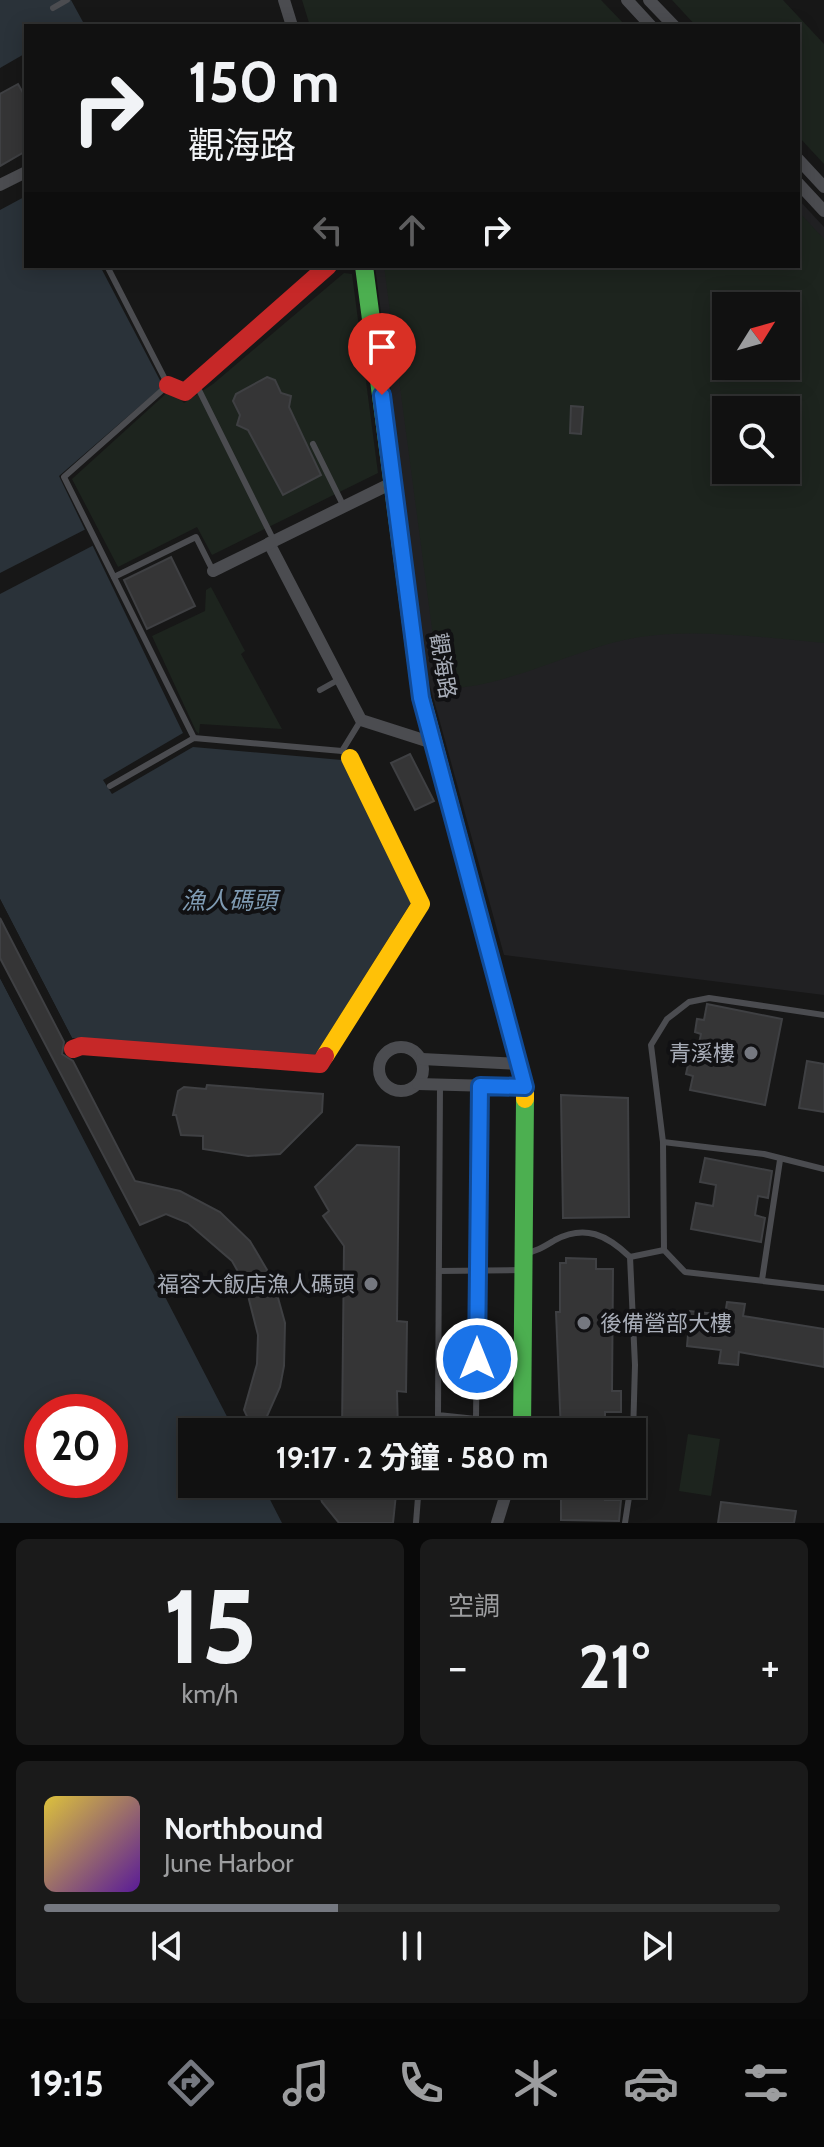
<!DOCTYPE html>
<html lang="zh-TW">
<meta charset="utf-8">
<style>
body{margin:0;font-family:Cabin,"Noto Sans TC",sans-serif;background:#1a1a1a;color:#f1f3f6;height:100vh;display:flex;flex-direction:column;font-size:30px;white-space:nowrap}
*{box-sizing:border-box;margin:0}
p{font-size:26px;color:#9c9d9f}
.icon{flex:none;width:44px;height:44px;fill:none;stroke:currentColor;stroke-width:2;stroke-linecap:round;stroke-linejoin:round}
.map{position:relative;height:1523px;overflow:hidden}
.details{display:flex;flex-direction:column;gap:16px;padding:16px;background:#090909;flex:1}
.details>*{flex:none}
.guide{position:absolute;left:24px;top:24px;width:776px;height:244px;border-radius:0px;box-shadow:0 4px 20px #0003,0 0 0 2px #303131;background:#111;color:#f1f3f6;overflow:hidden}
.needle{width:52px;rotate:53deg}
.tools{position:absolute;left:712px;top:292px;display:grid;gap:16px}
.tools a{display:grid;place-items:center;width:88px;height:88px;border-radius:0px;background:#111;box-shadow:0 4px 20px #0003,0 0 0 2px #303131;font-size:40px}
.speed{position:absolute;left:24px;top:1394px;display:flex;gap:16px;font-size:40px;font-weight:700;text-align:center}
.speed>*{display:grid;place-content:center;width:104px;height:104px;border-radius:50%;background:#111;box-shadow:0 4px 20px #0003,0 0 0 2px #303131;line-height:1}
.speed .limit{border:12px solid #d22;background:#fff;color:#111}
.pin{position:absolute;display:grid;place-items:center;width:68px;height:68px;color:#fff;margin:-82px -34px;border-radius:50% 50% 50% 0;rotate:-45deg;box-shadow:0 0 8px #0007}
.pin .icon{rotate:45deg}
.me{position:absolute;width:88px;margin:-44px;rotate:0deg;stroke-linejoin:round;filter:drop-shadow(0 0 6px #0008)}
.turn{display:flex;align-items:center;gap:28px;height:168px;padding:0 32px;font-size:36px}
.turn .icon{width:104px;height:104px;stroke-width:2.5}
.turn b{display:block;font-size:56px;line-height:68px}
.lanes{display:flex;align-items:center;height:76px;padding:0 32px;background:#0003;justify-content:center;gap:40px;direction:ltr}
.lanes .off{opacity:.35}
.big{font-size:60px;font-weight:700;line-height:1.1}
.details .card{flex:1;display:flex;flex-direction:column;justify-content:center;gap:12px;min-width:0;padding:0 28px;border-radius:12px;background:#1a1a1a}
.details .dial{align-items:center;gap:0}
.dial b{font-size:104px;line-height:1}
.song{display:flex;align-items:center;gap:24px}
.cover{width:96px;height:96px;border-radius:12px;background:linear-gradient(135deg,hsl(50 70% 55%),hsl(270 70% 35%))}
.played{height:8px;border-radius:4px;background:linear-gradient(90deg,#757880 40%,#303131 40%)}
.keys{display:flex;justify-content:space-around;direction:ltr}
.heat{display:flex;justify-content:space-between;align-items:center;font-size:44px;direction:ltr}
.details .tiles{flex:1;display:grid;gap:16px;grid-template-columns:1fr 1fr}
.card:last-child{grid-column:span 2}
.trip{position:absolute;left:178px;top:1418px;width:468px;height:80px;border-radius:0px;background:#111;box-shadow:0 4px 20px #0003,0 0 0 2px #303131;font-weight:700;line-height:80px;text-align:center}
.dock{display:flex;height:128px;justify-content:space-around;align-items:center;background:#070707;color:#9c9d9f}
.dock .icon{width:56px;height:56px}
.dock .selected{color:#757880}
.dock b{font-size:36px;color:#f1f3f6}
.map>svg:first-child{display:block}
.built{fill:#212123;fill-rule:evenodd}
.green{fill:#1d241e;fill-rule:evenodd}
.water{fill:#2a3239;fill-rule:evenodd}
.pier{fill:#171717}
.building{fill:#353536;stroke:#3f4043;stroke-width:2}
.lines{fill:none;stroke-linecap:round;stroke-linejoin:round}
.lane{stroke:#4b4c50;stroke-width:6}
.street{stroke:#4b4c50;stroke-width:12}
.fast{stroke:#4caf50;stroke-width:18}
.slow{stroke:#ffc107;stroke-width:18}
.jam{stroke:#c62828;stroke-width:18}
.route-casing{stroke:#114b97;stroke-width:20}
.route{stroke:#1a73e8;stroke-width:14}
.poi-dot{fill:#757880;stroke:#111113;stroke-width:3}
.labels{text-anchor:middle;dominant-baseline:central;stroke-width:8;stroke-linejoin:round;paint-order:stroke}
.street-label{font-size:22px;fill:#a8adb8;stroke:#111113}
.poi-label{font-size:22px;fill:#a8adb8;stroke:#111113;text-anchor:end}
.water-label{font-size:24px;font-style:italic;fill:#7f9bb3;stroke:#111113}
</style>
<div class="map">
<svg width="824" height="1523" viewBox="0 0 824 1523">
<rect width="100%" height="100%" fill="#171717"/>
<!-- built -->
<path class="built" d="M798,199L824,227V995L504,955L427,675L375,266H798ZM726,306H786V366H726ZM726,410H786V470H726Z"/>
<!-- green -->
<g class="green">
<path d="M302,0H601L626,26H310Z"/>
<path d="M672,0H783L824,44V164L798,136V26H696Z"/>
<path d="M798,211L824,239V643C768,638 696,628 640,637C572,648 511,688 440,689L384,266H798ZM726,306H786V366H726ZM726,410H786V470H726Z"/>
<path d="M344,273L352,274L378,473L212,555L197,527L118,567L72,479L170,390L184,403L213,384Z"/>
<path d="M211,587L245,651L241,654L282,729L200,724L199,734L196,731L152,636L205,611L206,590Z"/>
<path d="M688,1434L720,1439L711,1496L679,1491Z"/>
</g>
<!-- water -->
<g class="water">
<path d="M0,0H71L83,22L76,26H26V53L0,68Z"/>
<path d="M26,196V266H100L163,386L59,476L183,733L103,780L112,794L193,747L342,760L412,901L315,1055L72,1038L0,899V210Z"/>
<path d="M0,978L235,1432H192V1484H262L282,1523H0ZM42,1412H110V1480H42Z"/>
</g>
<!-- pier -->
<g class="pier">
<path d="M88,528L96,544L0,594V573Z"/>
<path d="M0,899L72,1038L69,1041L0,907Z"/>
<path d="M0,974L50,1065L48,1069L0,978Z"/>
</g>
<!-- building -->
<g class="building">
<path d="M18,84L26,98V151L0,166V94Z"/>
<path d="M267,377L275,380L281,393L291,396L289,407L321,475L283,495L248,430L237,425L240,415L233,401L236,394Z"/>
<path d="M571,406L583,407L581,434L570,433Z"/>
<path d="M171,557L195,606L147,629L124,580Z"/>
<path d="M410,754L434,801L415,810L391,763Z"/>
<path d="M0,918L64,1042L62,1054L73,1061L135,1181L180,1191L220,1212L250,1241L273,1280L285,1323L284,1366L280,1387L260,1432H254L244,1410L257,1364L258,1335L245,1284L232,1261L188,1223L166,1214L140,1225L0,958Z"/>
<path d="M707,1004L782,1019L765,1105L690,1090L693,1076L686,1074L690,1056L696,1057L701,1034L695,1032L697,1019L704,1020Z"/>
<path d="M807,1061L824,1064V1112L799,1108Z"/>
<path d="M207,1085L323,1094L322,1112L280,1154L248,1156L203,1149V1136L181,1135L176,1115H173L178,1091L184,1087L206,1089Z"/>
<path d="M561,1095L628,1098L629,1217L563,1218Z"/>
<path d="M357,1145L399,1147L397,1321L407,1322L406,1392L397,1391L398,1432H342L344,1246L323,1216L329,1211L315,1187Z"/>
<path d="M705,1158L772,1171L768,1198L758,1196L755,1215L765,1218L761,1242L691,1229L696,1203L713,1206L716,1185L700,1182Z"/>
<path d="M566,1258L596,1259V1269H613L612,1391H621V1412H605V1432H561L556,1312H560V1263H566Z"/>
<path d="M727,1302L745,1304L743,1316L824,1329V1367L739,1352L738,1365L719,1363L721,1350L687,1346L690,1311L725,1315Z"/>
<path d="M316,1484H393L396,1494L393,1523H339L322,1502Z"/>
<path d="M561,1484H605V1500H621L619,1521L561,1520Z"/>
<path d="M721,1502L796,1511L794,1523H718Z"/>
</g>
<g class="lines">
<!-- lane -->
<g class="lane">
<path d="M53,8L67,0"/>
<path d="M107,266L168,385L64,477L194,738"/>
<path d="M197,386L274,541"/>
<path d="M313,444L344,507"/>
<path d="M114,577L196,537L213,571"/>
<path d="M320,690L338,680"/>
<path d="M342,751L361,720"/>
<path d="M110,786L194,738L342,751L347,755"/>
<path d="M440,1086L438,1415L476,1419L480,1086"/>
<path d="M663,1142L764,1154L824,1169"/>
<path d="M664,1250L663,1142L651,1045L667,1019L689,1002L709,998L824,1015"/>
<path d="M525,1253C536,1252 545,1246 555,1240C585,1224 607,1235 630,1257L635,1365L632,1469"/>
<path d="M630,1257L664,1250L685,1272L824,1288"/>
<path d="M439,1271L521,1270"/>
<path d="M762,1280L780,1160"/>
<path d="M416,1523L419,1484"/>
<path d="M625,1523L631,1484"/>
</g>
<!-- street -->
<g class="street">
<path d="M284,0L292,26"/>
<path d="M627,0L651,26"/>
<path d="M649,0L674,26"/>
<path d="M798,159L824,187"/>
<path d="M798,183L824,211"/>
<path d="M0,185L26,172"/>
<path d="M269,543L361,720L436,744"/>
<path d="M213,571L394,482"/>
<circle cx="401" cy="1069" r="22"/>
<path d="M422,1059L520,1064"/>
<path d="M418,1084L525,1087"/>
<path d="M497,1523L509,1484"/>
</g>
<!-- fast -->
<g class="fast">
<path d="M364,266L420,692"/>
<path d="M522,1432L525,1099"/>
</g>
<!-- slow -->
<g class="slow">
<path d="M420,692L525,1087V1099"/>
<path d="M325,1056L421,904L350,758"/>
</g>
<!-- jam -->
<g class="jam">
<path d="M168,385L185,392L328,266"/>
<path d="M73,1049L81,1046L320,1064L325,1056"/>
</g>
</g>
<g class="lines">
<!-- route casing -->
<g class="route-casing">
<path id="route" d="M382,395L421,698L525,1087L480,1086L477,1359"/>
</g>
<!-- route -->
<use href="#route" class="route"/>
</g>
<!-- markers -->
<g class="poi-dot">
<circle cx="751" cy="1053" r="8"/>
<circle cx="371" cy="1284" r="8"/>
<circle cx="584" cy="1323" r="8"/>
</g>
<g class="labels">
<!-- street labels -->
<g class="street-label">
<text transform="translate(443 666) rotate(81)">觀海路</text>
</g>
<!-- poi labels -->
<g class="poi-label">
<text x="735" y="1053">青溪樓</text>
<text x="355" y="1284">福容大飯店漁人碼頭</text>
<text x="600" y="1323" text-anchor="start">後備營部大樓</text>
</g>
<!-- water labels -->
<g class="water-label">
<text x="229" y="900">漁人碼頭</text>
</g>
</g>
</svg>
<div class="tools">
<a><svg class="needle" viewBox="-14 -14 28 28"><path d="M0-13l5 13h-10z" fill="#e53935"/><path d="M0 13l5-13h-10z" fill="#9c9d9f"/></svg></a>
<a><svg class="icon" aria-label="search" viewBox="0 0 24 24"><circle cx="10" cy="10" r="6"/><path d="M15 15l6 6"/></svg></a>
</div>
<div class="speed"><div class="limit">20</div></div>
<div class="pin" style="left:382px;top:395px;background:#d93025"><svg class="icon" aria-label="arrive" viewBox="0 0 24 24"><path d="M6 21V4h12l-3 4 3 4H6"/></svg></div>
<svg class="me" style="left:477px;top:1359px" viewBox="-20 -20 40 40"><circle r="17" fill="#1a73e8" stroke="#fff" stroke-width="3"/><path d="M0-11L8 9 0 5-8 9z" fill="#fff"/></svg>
<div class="trip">19:17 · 2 分鐘 · 580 m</div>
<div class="guide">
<div class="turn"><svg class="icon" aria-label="right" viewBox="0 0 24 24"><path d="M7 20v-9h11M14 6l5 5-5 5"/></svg><div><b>150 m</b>觀海路</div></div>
<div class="lanes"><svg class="icon off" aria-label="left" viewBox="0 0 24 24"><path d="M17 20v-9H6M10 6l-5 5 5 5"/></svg><svg class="icon off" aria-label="ahead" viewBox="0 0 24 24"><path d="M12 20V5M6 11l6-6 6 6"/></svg><svg class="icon" aria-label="right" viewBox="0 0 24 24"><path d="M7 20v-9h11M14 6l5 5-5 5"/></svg></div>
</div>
</div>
<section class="details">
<div class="tiles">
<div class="card dial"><b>15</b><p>km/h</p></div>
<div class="card"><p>空調</p>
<div class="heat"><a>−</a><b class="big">21°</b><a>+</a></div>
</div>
<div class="card">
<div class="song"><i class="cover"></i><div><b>Northbound</b><p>June Harbor</p></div></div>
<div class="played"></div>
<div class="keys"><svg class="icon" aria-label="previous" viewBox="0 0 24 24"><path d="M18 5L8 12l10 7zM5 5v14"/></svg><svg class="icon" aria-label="pause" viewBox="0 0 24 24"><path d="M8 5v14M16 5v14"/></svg><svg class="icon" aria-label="next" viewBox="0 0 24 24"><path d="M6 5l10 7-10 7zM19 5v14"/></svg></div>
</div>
</div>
</section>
<nav class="dock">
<b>19:15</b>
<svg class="icon selected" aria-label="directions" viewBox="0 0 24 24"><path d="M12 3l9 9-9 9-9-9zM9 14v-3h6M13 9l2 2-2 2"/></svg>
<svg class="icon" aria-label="music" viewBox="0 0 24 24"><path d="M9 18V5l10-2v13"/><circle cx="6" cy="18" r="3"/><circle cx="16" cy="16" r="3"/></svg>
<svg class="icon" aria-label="phone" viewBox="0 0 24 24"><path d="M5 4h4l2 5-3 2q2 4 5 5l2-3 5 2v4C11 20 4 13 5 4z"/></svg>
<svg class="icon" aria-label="climate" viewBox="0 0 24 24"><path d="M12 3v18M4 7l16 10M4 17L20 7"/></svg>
<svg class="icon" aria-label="car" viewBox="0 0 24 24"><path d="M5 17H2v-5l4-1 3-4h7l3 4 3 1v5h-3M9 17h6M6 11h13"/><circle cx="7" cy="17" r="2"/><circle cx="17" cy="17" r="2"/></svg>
<svg class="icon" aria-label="filters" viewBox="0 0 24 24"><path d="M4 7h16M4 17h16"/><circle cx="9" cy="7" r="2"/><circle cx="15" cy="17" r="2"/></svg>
</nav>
